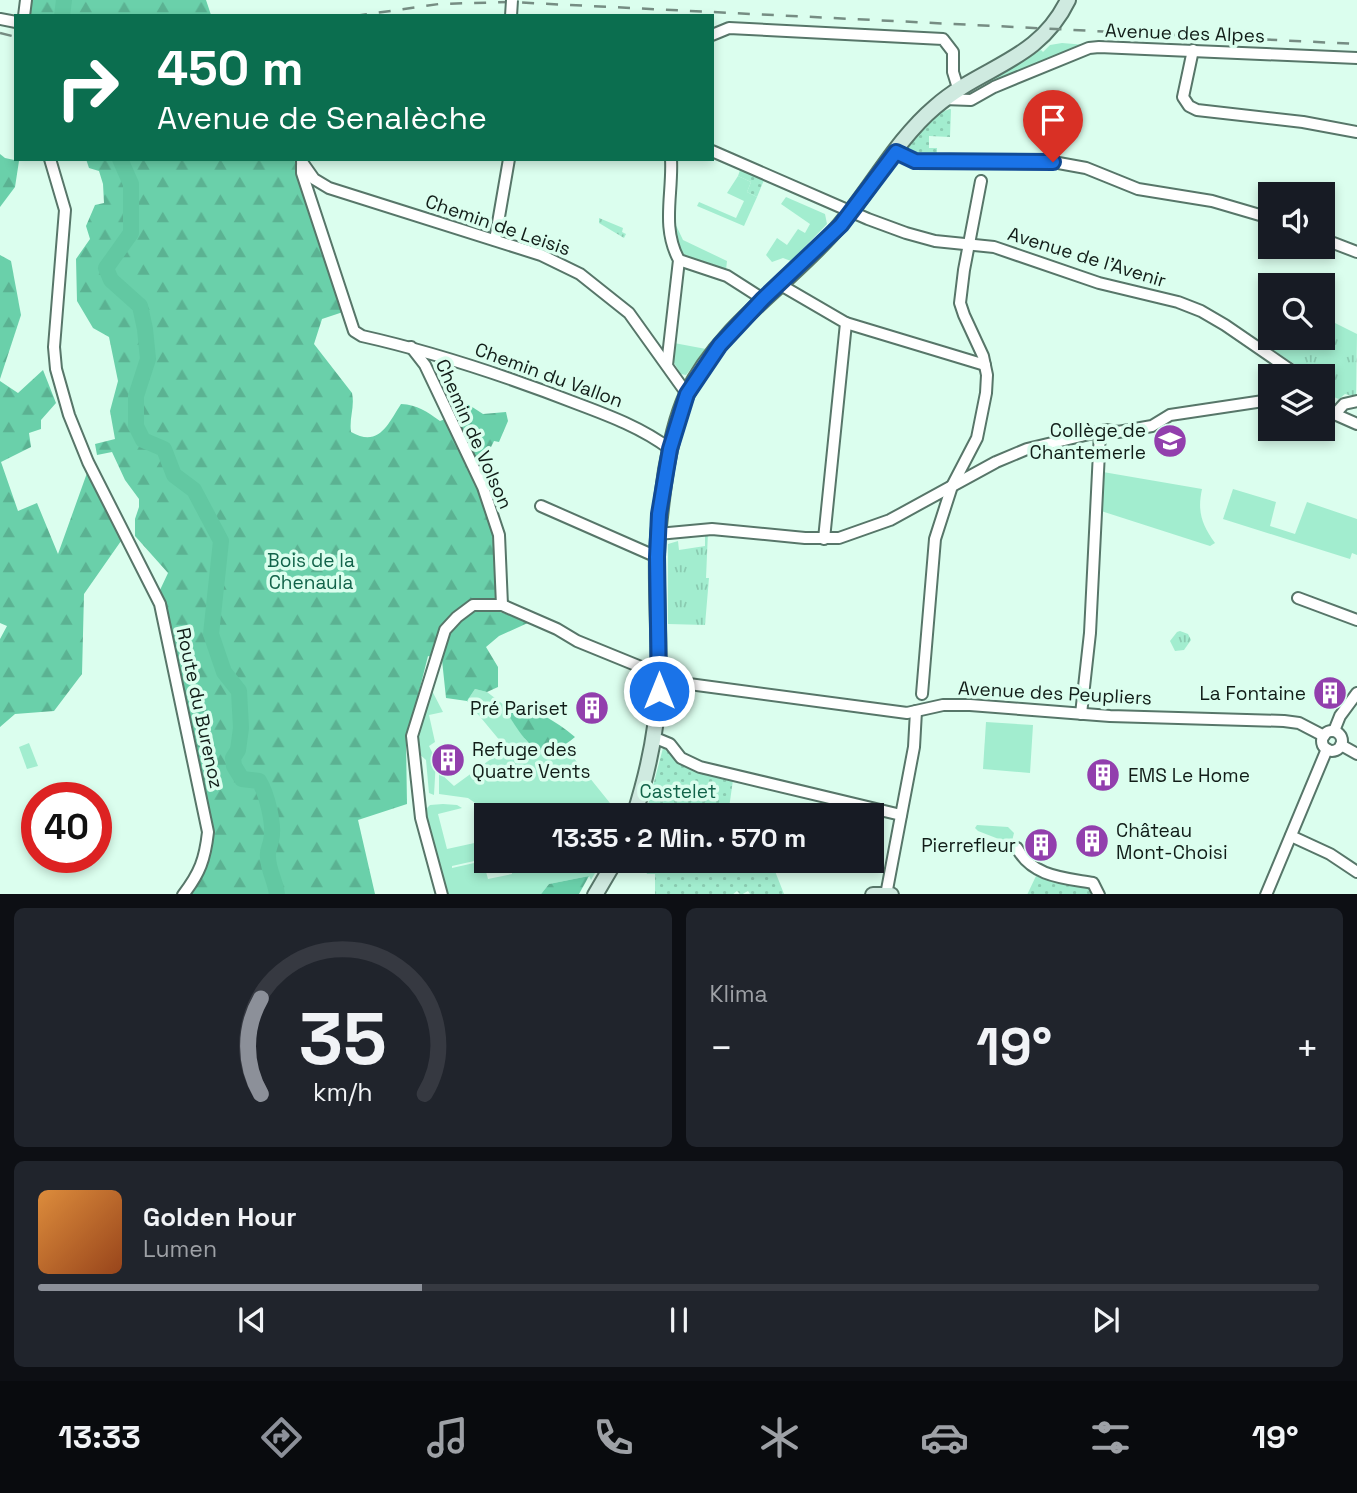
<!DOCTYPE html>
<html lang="de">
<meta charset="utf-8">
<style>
body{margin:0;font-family:"Space Grotesk",sans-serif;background:#20242c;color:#f1f3f6;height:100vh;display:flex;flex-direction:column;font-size:26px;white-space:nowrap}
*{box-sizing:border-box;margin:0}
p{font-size:23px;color:#9ea1a6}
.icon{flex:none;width:38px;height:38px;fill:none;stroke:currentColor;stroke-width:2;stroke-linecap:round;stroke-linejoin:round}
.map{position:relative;height:894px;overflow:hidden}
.side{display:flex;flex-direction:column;gap:14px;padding:14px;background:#0d0f14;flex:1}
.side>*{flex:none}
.banner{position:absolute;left:14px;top:14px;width:700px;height:147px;border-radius:0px;box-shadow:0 4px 10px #0003;background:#0b6e4f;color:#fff;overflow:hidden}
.tools{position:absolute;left:1258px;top:182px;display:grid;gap:14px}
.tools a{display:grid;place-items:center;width:77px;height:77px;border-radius:0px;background:#171b24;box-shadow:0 4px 10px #0003;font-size:35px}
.speed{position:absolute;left:21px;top:782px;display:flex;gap:14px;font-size:35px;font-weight:700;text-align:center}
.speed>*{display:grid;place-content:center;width:91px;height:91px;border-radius:50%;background:#171b24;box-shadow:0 4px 10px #0003;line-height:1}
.speed .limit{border:10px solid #d22;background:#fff;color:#111}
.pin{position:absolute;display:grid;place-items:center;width:60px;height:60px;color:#fff;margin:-72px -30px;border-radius:50% 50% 50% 0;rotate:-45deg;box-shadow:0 0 7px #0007}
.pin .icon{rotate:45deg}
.me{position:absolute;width:77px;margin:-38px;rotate:0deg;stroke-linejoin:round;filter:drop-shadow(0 0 5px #0008)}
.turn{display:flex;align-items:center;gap:24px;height:147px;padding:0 28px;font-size:32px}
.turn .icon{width:91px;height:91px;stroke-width:2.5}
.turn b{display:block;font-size:49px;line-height:60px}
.big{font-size:52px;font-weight:700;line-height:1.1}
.side .card{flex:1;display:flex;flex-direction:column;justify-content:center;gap:10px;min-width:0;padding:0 24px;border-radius:10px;background:#20242c}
.side .dial{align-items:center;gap:0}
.dial svg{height:182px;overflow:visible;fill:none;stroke:#363941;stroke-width:7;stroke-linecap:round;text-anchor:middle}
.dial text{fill:#f1f3f6;stroke:none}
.song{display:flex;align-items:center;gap:21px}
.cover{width:84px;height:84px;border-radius:10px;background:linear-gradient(135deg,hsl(30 70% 55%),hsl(20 70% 35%))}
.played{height:7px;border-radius:4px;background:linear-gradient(90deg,#8c9099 30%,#363941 30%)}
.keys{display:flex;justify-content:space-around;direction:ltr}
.heat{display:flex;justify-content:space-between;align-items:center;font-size:38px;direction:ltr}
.side .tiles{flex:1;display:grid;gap:14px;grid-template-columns:1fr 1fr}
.card:last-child{grid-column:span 2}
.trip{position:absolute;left:474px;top:803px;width:410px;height:70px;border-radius:0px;background:#171b24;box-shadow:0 4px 10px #0003;font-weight:700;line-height:70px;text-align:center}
.menu{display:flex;height:112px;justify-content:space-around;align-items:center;background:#090b0e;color:#9ea1a6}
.menu .icon{width:49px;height:49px}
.menu .active{color:#8c9099}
.menu b{font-size:32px;color:#f1f3f6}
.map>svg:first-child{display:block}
.grass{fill:#a2edcf}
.forest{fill:url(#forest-firs)}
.park{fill:url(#park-tufts)}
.garden{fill:url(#garden-dots)}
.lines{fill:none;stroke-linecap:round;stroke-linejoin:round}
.river{stroke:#62c8a2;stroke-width:16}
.street-casing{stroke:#577669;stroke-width:14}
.secondary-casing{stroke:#577669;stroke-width:18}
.street{stroke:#fff;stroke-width:10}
.secondary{stroke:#cfeae0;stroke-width:14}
.rail{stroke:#768d83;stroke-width:2.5;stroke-dasharray:12 12;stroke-linecap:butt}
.street-bridge-casing{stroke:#577669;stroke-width:14;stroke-linecap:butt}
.street-bridge{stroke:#fff;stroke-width:10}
.route-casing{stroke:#114b97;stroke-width:18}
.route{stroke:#1a73e8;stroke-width:12}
.labels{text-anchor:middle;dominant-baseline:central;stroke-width:7;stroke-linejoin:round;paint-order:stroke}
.street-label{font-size:19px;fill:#111d18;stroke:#dbfeee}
.poi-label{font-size:19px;fill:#111d18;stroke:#dbfeee;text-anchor:end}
.park-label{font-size:19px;fill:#12634a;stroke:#dbfeee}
</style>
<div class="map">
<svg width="1357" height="895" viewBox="0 0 1357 895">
<defs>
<pattern id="forest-firs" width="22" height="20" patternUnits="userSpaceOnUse" patternTransform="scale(1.75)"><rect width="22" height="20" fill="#6ad0aa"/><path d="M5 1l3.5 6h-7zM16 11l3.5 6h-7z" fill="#5bb292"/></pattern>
<pattern id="park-tufts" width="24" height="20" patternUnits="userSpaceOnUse" patternTransform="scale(1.75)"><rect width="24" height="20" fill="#a2edcf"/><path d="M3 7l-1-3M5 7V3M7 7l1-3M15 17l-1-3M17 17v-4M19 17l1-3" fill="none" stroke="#8acbb1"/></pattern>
<pattern id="garden-dots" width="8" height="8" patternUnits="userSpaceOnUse" patternTransform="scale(1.75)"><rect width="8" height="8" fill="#a2edcf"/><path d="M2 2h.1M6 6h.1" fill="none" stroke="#8acbb1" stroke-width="1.8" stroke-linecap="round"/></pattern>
</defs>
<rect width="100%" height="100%" fill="#dbfeee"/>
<!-- grass -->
<g class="grass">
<path d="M1062,43L1086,45L984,84L983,82L1041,50L1043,52L1050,45Z"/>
<path d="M738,176L751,182L747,192L757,197L744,226L697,206L699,202L736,218L744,201L727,193Z"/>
<path d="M786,197L825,214L827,224L791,261L783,258L772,262L766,255L777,238L787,245L798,229L805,233L810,224L781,204Z"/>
<path d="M673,219L683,240L727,261L726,270L682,254L678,250Z"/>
<path d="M674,343L706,349L686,375L681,374L674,363Z"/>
<path d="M1103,472L1202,489C1197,512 1202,525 1215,543L1210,546L1098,510Z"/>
<path d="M1233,489L1276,502L1270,526L1295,534L1307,502L1357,519V555L1352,553L1350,559L1223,519Z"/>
<path d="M430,687L443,712L429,715L435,742L429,746L436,760L434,795L429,793L426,760L417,752L415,740Z"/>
<path d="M475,689L487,692L504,705L505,710L530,746L559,749L564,746L614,808L611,815L486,816V826L481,807L468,798L439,794V772L454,786L506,748L467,701Z"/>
<path d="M986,722L1033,725L1030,773L983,769Z"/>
<path d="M29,743L38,766L27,769L19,747Z"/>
<path d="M443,804L457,805L462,808L438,814L447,849L479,842L483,859L452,866V868L483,861L488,879L512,874L511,861H602L591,880L589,876L549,884L541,894H448L426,822L425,810L430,805Z"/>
<path d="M977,825L1008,827L1014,833L1012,841L1009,843L978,831L975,828Z"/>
</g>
<!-- forest -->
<g class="forest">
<path d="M29,0H206L211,15L27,16Z"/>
<path d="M0,154L5,158L19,161L15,187L0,207Z"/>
<path d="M86,159H294L346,311L322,319L314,344L352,393C355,407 349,418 351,432C379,448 388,424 401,404C418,405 426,411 440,421C451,417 457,412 463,401L483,414L506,412L508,421L499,442L494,441L476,477L492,533L500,612L530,622L499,636L486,647L498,667V687L487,692L475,689L467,701L446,698L442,660L428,656L406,743L407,804L358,820L375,894H189C205,876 211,857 212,833L160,590L168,573L135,536V519L139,507V499L125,480L112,452L97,455L95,444L115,439L110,411L118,381L109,337L93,328L77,301L76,259L90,239L86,226L95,205L104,203L103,184L99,171L89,168Z"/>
<path d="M0,255L11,261L21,315L0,379Z"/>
<path d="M43,370L56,403L41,420V429L29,433L31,447L1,462L18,511L37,503L58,554L87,473L121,541L84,594L82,674L54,711L15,714L0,727V639L7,626L0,623V381L18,393Z"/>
<path d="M504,705C531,706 555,720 575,737C538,768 526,742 505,710Z"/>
<path d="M589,876L579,894H541L549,884Z"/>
</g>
<!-- park -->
<g class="park">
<path d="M599,218L623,228L622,232L626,234L624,238L599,223Z"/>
<path d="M1323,317L1357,334L1356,397L1345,394L1339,399L1323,393V376H1303L1296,365L1267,346L1271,338H1323Z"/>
<path d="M705,532H708L706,578H709L705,625L668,624V544L678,541L679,550L705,546Z"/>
<path d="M1180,631L1188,634L1191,640L1184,650L1175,651L1170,641L1177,632Z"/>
</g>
<!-- garden -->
<g class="garden">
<path d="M951,109L950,137L929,136V148H937V157H916L908,153V145C921,129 930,114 951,109Z"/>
<path d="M740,170L764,180L757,197L747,192L751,182L738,176Z"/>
<path d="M663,748L695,771L733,780L728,815L645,816Z"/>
<path d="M634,861H771L784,894H750L748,891L741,895L737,891L732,895L655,894V874H647L644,867Z"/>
<path d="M1036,876L1046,880L1088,888L1094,895H1027Z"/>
</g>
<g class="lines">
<!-- river -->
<g class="river">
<path d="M62,16L64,0"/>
<path d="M120,159L131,184V233L106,268L111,280L140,306L145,329L148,359L136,396V426L143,440L164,449L174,475L194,490L221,541L211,634L224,672L239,691L241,728L238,750L233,758L234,766L242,779L259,781C267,794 275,826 271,841C270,847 267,850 268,857C268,870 276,882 277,895"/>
</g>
<!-- street casing -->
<g class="street-casing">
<g id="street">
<path d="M24,16L26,0"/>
<path d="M0,19L16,22"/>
<path d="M712,35L729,28L943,39L953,52V72L958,88"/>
<path d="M1193,50L1183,97L1189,106L1197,110L1303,122L1357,132"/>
<path d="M944,99L971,100L994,87L1089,48L1099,47L1357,58"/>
<path d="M712,151L868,219L906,233L935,241L994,247L1099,283L1178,302L1201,311L1225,325L1292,371L1295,376"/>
<path d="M896,152L915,161L1053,162L1086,168L1138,189L1212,201L1270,218"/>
<path d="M50,159L65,210L54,347L56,369L69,415L88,462L160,604L208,832C205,859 200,873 183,895"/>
<path d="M302,162L314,179L329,188L541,255L580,274L629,313L687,394"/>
<path d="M302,165V173L354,331L362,336C438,353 506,376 578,404C610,416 642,428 670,449"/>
<path d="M1323,239L1357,252"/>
<path d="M495,240L509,159"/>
<path d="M679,260L727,276L763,299"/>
<path d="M779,284L846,323L824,539"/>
<path d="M846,323L985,365"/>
<path d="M411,347L425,365L483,487L499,535L502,605"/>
<path d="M667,365L679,260C661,227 673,194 671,159"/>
<path d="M1323,409L1357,424"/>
<path d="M1335,414L1344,404L1357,401"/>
<path d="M541,506L657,557"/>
<path d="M658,534L712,529L805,538H839L890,520L996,462L1027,449L1106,430L1118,432L1152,426L1170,415L1270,400"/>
<path d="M1298,598L1357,620"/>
<path d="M659,680L907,713L943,705H970L1110,716L1284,721L1299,723L1324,736"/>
<path d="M922,694L935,539L952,486L977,438L986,393L987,375L983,356L964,315L960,303L964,270L981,181"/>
<path d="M1081,714L1090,633L1100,432"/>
<path d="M1334,731L1340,716L1357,693"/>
<circle cx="1332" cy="741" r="10"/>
<path d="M653,737L670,744L681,758L700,767L901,815"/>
<path d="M1341,745L1357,754"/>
<path d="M1291,836L1330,854L1357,872"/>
<path d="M1017,848C1032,877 1065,878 1093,883L1099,895"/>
<path d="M442,895L421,818L412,736L445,630L457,617L473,605H502L557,629L577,641L658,674"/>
<path d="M886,895L914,747L916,711"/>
<path d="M1266,895L1327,749"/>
</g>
</g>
<!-- secondary casing -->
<g class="secondary-casing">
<g id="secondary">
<path d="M634,816C647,775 657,734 658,691C660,646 656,600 657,554C658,526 662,498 666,470C671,444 676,418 687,394C721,324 791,283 839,226C872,188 896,140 935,107C983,65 1038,62 1068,0"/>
<path d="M595,895L615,861"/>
<path d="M873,895H891"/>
</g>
</g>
<!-- street -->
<use href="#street" class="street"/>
<!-- secondary -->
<use href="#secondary" class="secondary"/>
<!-- rail -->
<g class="rail">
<path d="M355,16L439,4L510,2L1357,44"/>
<path d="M0,33L16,37"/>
</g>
<!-- street-bridge casing -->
<g class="street-bridge-casing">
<path id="street-bridge" d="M511,16L512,0"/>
</g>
<!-- street-bridge -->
<use href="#street-bridge" class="street-bridge"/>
</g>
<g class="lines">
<!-- route casing -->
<g class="route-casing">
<path id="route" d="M659,691L657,557L659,514L670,449L687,394L720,345L763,299L841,225L896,152L915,161L1053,162"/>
</g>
<!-- route -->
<use href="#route" class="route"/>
</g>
<!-- icons -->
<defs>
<g id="school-disc" transform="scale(1.75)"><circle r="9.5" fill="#923fad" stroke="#dbfeee"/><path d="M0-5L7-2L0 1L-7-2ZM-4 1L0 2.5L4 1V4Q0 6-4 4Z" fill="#fff"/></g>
<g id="building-disc" transform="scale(1.75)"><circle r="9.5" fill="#923fad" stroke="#dbfeee"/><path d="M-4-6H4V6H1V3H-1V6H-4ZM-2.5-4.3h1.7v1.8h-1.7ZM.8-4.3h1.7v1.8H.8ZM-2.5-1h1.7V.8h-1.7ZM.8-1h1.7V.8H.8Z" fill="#fff"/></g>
</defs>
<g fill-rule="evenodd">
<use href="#school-disc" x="1170" y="441"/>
<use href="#building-disc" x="1330" y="693"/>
<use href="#building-disc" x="592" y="708"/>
<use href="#building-disc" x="448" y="760"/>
<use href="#building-disc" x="1103" y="775"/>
<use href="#building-disc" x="1092" y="841"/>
<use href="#building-disc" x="1041" y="845"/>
</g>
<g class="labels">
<!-- street labels -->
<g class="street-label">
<text transform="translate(1185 33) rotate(2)">Avenue des Alpes</text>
<text transform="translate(498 225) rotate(19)">Chemin de Leisis</text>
<text transform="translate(1087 257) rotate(17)">Avenue de l'Avenir</text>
<text transform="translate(549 375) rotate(20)">Chemin du Vallon</text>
<text transform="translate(474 434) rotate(66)">Chemin de Volson</text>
<text transform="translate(1055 693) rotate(3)">Avenue des Peupliers</text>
<text transform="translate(200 708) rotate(78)">Route du Burenoz</text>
</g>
<!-- poi labels -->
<g class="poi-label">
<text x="1146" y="430">Collège de<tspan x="1146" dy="22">Chantemerle</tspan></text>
<text x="1306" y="693">La Fontaine</text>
<text x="568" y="708">Pré Pariset</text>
<text x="472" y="749" text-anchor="start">Refuge des<tspan x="472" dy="22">Quatre Vents</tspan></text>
<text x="1128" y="775" text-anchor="start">EMS Le Home</text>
<text x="1116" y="830" text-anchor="start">Château<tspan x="1116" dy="22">Mont-Choisi</tspan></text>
<text x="1016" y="845">Pierrefleur</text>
</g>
<!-- park labels -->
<g class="park-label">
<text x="311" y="560">Bois de la<tspan x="311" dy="22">Chenaula</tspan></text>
<text x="678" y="791">Castelet</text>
</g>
</g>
</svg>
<div class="tools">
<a><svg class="icon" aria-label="sound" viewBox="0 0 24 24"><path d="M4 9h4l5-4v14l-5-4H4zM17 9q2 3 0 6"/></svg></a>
<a><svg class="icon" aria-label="search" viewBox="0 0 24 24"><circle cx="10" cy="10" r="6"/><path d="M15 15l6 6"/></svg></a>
<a><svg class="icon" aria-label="layers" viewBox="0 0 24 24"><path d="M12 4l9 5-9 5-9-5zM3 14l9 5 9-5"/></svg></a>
</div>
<div class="speed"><div class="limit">40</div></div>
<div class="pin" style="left:1053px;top:162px;background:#d93025"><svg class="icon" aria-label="arrive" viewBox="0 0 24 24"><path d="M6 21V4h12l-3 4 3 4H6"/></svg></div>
<svg class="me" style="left:659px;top:691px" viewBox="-20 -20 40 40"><circle r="17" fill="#1a73e8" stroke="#fff" stroke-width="3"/><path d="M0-11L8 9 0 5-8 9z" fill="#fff"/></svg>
<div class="trip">13:35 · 2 Min. · 570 m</div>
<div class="banner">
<div class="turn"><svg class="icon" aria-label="right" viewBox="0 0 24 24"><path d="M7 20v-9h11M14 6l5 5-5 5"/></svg><div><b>450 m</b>Avenue de Senalèche</div></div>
</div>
</div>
<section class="side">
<div class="tiles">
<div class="card dial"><svg viewBox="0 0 100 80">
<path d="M14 69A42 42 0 1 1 86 69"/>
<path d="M14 69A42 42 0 0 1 14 27" stroke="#8c9099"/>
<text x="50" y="56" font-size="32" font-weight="700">35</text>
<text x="50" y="72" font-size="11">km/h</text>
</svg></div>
<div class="card"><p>Klima</p>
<div class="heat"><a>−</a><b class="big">19°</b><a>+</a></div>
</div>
<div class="card">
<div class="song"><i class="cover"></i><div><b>Golden Hour</b><p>Lumen</p></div></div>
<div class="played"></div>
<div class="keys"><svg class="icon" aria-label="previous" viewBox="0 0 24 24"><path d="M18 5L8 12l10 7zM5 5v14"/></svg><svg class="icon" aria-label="pause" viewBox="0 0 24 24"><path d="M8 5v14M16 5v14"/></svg><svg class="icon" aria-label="next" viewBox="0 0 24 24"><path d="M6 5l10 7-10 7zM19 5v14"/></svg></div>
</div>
</div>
</section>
<nav class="menu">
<b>13:33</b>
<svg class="icon active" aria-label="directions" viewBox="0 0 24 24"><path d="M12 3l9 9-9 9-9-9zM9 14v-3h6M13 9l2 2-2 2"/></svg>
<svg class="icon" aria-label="music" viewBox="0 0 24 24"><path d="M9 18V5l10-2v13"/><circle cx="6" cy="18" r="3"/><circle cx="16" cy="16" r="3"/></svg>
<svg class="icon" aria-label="phone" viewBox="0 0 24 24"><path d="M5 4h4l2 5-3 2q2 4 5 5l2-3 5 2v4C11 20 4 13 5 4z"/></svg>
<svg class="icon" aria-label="climate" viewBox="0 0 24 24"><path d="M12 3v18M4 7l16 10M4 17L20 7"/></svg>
<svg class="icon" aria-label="car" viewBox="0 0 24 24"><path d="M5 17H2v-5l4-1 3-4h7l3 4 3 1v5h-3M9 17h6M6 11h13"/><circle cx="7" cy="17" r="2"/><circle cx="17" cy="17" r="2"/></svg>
<svg class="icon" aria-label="filters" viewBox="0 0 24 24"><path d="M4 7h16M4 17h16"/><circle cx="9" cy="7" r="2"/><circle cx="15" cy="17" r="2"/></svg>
<b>19°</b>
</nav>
